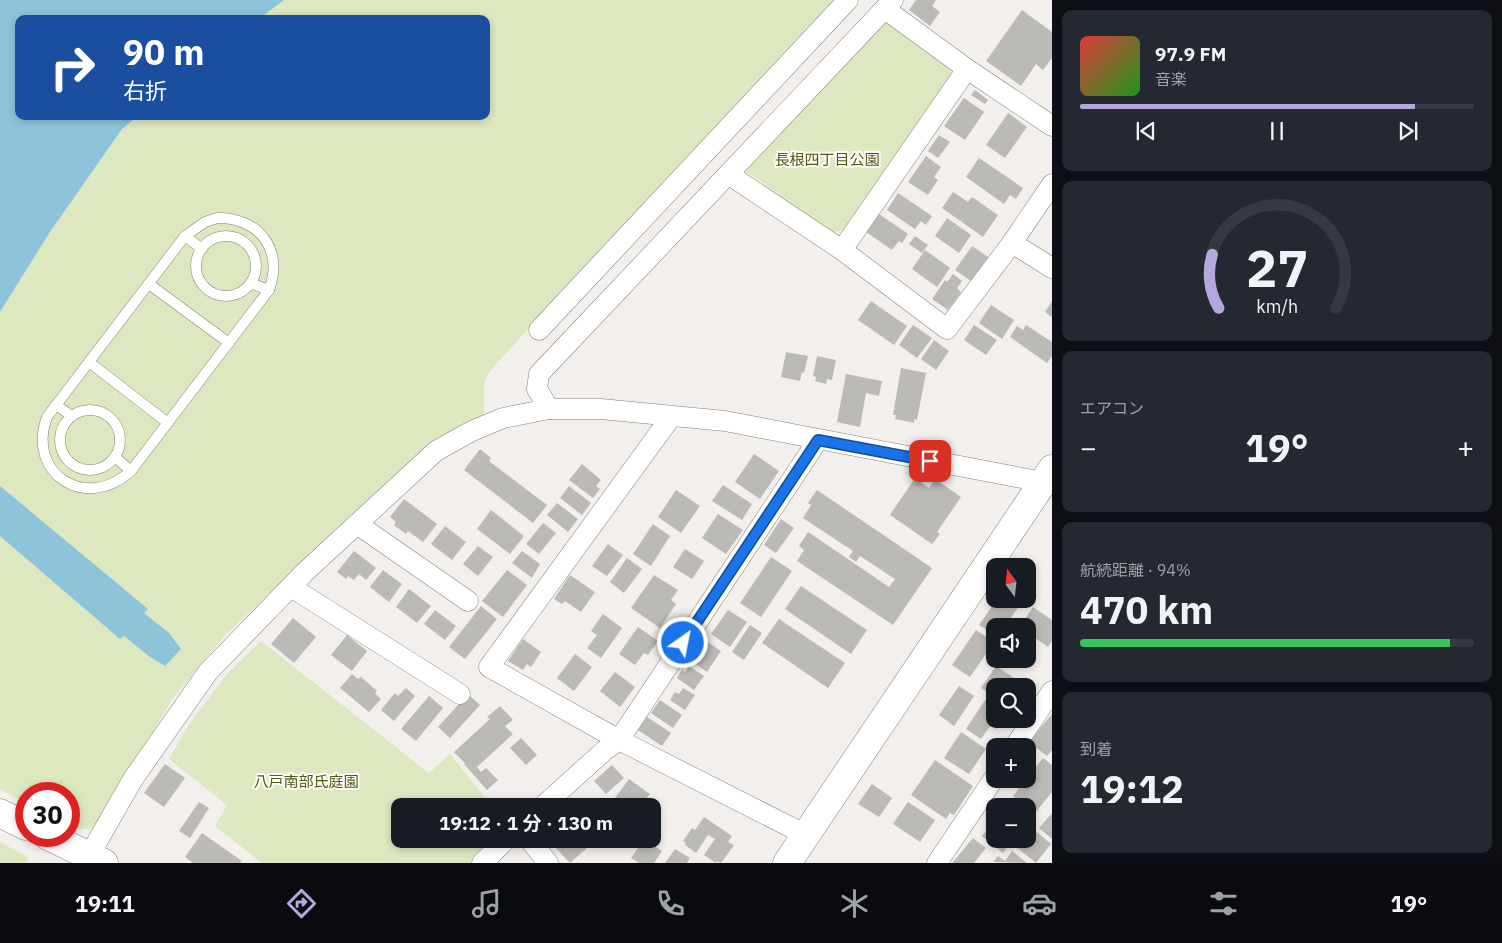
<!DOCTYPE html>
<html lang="ja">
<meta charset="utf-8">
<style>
body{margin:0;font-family:"IBM Plex Sans","Noto Sans JP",sans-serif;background:#242831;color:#f1f3f6;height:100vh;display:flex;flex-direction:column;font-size:19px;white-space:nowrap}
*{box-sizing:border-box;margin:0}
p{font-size:16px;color:#9ea1a6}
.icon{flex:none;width:28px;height:28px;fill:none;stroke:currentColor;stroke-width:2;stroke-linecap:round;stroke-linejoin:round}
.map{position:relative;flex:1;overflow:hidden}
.sheet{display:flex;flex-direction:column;gap:10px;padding:10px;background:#0d0f14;width:450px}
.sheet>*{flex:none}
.top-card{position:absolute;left:15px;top:15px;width:475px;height:105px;border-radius:10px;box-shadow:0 2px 8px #0003;background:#1a4fa0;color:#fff;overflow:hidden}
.needle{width:32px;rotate:345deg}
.controls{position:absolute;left:986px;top:558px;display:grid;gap:10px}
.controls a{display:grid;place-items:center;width:50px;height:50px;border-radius:10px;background:#171b24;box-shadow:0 2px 8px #0003;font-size:25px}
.speed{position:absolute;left:15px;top:782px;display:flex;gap:10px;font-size:25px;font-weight:700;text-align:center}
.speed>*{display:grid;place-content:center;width:65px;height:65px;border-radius:50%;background:#171b24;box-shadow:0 2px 8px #0003;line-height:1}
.speed .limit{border:8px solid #d22;background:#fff;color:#111}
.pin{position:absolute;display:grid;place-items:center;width:42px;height:42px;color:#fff;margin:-21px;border-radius:10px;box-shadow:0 2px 8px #0006}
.me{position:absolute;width:55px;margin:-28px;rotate:33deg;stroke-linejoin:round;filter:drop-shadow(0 0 4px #0008)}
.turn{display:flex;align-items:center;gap:18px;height:105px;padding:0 25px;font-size:22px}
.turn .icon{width:65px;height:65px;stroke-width:2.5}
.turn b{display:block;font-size:35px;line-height:42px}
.big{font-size:38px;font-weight:700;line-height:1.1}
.sheet .tile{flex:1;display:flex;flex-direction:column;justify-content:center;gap:8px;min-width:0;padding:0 18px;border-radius:10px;background:#242831}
.sheet .dial{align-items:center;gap:0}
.dial svg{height:130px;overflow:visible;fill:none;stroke:#363941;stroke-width:7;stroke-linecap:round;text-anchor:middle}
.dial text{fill:#f1f3f6;stroke:none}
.song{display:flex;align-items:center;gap:15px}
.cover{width:60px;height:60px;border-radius:8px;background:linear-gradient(135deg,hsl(0 70% 55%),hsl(120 70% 35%))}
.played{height:5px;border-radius:2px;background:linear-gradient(90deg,#b4a6df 85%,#363941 85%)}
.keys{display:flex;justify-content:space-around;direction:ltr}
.heat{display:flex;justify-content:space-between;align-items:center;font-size:28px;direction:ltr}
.charge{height:8px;border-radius:4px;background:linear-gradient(90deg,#34c759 94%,#363941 0)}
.trip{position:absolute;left:391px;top:798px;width:270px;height:50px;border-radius:10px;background:#171b24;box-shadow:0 2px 8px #0003;font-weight:700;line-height:50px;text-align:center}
.menu{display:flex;height:80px;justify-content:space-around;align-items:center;background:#090b0e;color:#9ea1a6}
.menu .icon{width:35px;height:35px}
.menu .on{color:#b4a6df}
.menu b{font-size:22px;color:#f1f3f6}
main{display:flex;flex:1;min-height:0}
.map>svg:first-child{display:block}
.green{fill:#dde7c0}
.water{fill:#8dc4da}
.building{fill:#bcbab7}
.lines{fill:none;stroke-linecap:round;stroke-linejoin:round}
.lane-casing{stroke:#83817e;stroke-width:11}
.street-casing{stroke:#83817e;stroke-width:21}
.secondary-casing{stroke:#83817e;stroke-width:29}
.highway-casing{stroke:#83817e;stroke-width:29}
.lane{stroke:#fff;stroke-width:10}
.street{stroke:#fff;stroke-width:20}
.secondary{stroke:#fff;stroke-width:28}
.highway{stroke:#fff;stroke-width:28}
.route-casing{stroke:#114b97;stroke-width:12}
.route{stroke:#1a73e8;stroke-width:9}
.labels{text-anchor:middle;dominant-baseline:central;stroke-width:4;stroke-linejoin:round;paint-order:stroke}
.park-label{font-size:15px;fill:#4e5a12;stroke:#fffcfa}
</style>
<main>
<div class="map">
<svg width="1052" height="863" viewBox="0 0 1052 863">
<rect width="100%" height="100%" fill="#f2efed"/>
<!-- green -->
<g class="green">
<path d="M284,0H836L591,260L489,372L484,384V418L456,428L430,445L225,635L172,700L94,829H77L69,824V794H26V803L0,789V312L50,232L122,129L138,116H486V19H259Z"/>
<path d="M890,21L951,65V76L845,229L833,233L747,172V164L879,23Z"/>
<path d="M261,641L429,773L450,754L492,806H400V839H498L472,863H262L215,826L227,805L169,759L188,726L226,675Z"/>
<path d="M0,842L28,857L26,863H0Z"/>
</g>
<!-- water -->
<g class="water">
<path d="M0,0H284L259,19H19V116H138L122,129L50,232L0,312Z"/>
<path d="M0,486L148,609L144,613L169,633L181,649L165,666L150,657L124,636L120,639L0,536Z"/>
</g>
<!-- building -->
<g class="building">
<path d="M916,0H936L932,6L940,12L930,26L909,10Z"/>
<path d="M1022,10L1052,32V58L1043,70L1036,64L1021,86L986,61Z"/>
<path d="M975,90L988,100L985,104L971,95Z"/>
<path d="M964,98L984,112L965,140L944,126Z"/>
<path d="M1008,113L1027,127L1005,158L986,145Z"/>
<path d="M939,135L950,142L938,158L928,151Z"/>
<path d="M926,156L941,167L934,177L938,180L928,195L908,182Z"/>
<path d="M979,158L1023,188L1016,199L1010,195L1004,204L966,177Z"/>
<path d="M953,192L968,202L972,197L998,215L983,237L942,208Z"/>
<path d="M898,193L932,216L926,225L921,221L915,229L887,210Z"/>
<path d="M879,214L908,234L902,243L899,241L892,250L866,232Z"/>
<path d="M947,218L971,235L959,253L935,236Z"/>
<path d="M915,236L928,245L922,253L909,244Z"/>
<path d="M972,246L988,257L971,281L955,270Z"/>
<path d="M925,250L950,268L937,287L912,269Z"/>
<path d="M953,274L962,281L957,288L961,292L948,310L932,299L945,280L947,282Z"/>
<path d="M871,301L907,326L894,345L858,320Z"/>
<path d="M1052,301V317L1045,312Z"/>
<path d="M991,305L1014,320L1002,339L979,323Z"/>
<path d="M913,325L932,338L917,358L899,345Z"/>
<path d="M974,325L997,340L986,355L964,340Z"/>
<path d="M1026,325L1052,342V356L1047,363L1010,337L1017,326L1023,330Z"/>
<path d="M934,340L949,351L936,370L921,359Z"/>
<path d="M786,352L808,356L804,373L802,372L800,381L781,377Z"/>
<path d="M817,356L836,360L832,380L827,379L826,384L815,381L816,377L813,376Z"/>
<path d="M901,368L926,373L917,420L914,419V423L895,419L896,415H893Z"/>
<path d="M846,374L882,381L879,396L866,393L860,427L837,422Z"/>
<path d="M480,449L491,458L489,461L547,505L533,523L464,470Z"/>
<path d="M754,454L779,471L760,499L735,482Z"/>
<path d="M582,464L601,480L596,486L600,489L593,498L569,480Z"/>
<path d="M915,478L929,488L935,479L961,497L937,532L940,534L932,544L890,515Z"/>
<path d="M723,485L752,504L742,520L712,501Z"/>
<path d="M569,486L591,503L582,515L560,498Z"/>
<path d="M676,490L700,506L681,533L658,517Z"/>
<path d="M817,490L932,568L893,625L797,561L804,550L799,546L808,532L889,587L895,579L860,556L856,562L849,557L853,551L803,518L811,505L808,503Z"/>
<path d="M404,499L437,524L423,542L408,531L406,534L394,525L396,522L390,517Z"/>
<path d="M557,503L578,519L568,532L547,515Z"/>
<path d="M491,510L524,536L510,554L477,529Z"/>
<path d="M718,514L743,530L726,554L702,538Z"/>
<path d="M781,519L794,528L776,553L764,545Z"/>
<path d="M543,523L556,533L539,554L526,544Z"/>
<path d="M653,524L670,536L651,566L633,554Z"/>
<path d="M445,526L466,542L452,560L431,544Z"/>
<path d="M608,544L623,555L607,576L592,566Z"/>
<path d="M478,546L493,557L478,576L463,564Z"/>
<path d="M685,549L704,561L692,579L673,567Z"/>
<path d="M354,551L376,568L366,580L359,574L354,580L348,576L346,579L337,572Z"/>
<path d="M522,551L540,564L532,578L512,563Z"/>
<path d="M771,557L792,571L761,617L740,603Z"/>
<path d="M627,558L642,569L624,593L610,582Z"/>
<path d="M383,570L402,584L389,602L370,587Z"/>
<path d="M507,570L527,585L503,617L482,601Z"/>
<path d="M570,575L595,592L581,612L565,601L562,604L554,599Z"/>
<path d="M654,575L678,590L671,600L676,604L660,628L631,608Z"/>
<path d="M801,586L867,630L851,654L785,609Z"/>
<path d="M409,589L431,606L417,623L396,607Z"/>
<path d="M997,599H1018L1022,602L1005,626H995V635L979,625Z"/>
<path d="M481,606L497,619L465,659L449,647Z"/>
<path d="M1033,607L1052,620V641L1048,647L1028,633V626H1020Z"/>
<path d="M435,610L456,626L445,640L424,624Z"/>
<path d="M728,610L747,622L730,647L711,634Z"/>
<path d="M603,614L622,628L601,658L587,648L597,635L591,631Z"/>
<path d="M293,618L316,637L294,663L271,644Z"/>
<path d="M779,619L845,663L828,688L762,643Z"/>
<path d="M750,625L762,633L744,660L732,652Z"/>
<path d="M638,627L658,641L648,655L644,653L635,665L619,654Z"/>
<path d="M976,630L994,642L970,677L952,665Z"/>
<path d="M347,635L367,651L352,671L331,655Z"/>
<path d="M523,639L541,652L531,667L527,664L523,670L508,661Z"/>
<path d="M706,641L721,651L707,672L688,659L697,645L701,648Z"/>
<path d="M575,654L592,667L574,691L557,678Z"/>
<path d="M689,666L704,676L694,690L677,678L682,670L685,672Z"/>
<path d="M996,666L1025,685L1024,686H995V697L981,688Z"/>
<path d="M615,672L635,687L620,707L600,691Z"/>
<path d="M352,674L358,679L361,677L377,691L375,693L381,699L369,712L340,688Z"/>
<path d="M959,686L974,696L954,726L939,715Z"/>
<path d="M406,688L415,696L394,721L381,710L395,693L398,696Z"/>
<path d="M683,688L695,695L685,710L670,700L675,692L679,694Z"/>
<path d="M468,694L480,705L450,738L438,727Z"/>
<path d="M429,696L443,708L416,741L401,729Z"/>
<path d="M660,700L682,715L673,728L651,713Z"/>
<path d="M985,700L995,707V719H1003L996,729L991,725L981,739L966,729Z"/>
<path d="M500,706L513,720L505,726L513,734L477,767L481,772L486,768L498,780L487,790L464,764L465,763L454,752L490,719L487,717Z"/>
<path d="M1052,714V750L1047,756L1029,742Z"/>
<path d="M647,717L671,733L662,746L638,730Z"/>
<path d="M961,732L986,749L969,774L944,758Z"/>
<path d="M521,738L537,755L526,765L510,748Z"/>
<path d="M1043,758L1052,765V792L1035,813L1013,796Z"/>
<path d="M935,760L973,786L954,815L950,813L946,819L911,795Z"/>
<path d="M165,764L185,778L164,807L144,793Z"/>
<path d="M612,765L624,778L606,794L594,781Z"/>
<path d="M629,779L650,794L640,806L635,802L631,806H609Z"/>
<path d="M872,784L892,798L879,817L858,804Z"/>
<path d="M1011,799L1020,806H1005Z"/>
<path d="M576,800L582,806H570Z"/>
<path d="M199,802L209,808L190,838L179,831Z"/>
<path d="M908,802L935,820L920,842L893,824Z"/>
<path d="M1052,813V839L1039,828Z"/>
<path d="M704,817L732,836L728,842L734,845L721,863L717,861L716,863L704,855L715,839L708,835L696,853L685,845L686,843L683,841L692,828L695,830Z"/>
<path d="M995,819V839H1014L1003,853L982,836Z"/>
<path d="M1032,828L1051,844L1036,863L1016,847L1023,839H1028V834Z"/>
<path d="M202,833L242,861L240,863H193L185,857Z"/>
<path d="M973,838L986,848L974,863H952Z"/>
<path d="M562,839H581L588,847L570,863L554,846Z"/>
<path d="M596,839H606L602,844Z"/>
<path d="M644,839L662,851L654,863H639L631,858Z"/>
<path d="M675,849L690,858L687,863H665Z"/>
<path d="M1012,851L1027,863L993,862L998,856L1005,861Z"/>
</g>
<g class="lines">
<!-- lane casing -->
<g class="lane-casing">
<g id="lane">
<path d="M217,218C259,217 284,250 269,290L131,471C86,512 26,474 47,417L185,236L205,222Z"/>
<path d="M185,236L202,249"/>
<circle cx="226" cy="266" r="30"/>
<path d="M250,283L269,290"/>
<path d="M149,284L229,343"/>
<path d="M89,362L168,423"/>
<path d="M56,405L72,416"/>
<circle cx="90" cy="440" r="30"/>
<path d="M115,457L131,471"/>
</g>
</g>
<!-- street casing -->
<g class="street-casing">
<g id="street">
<path d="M885,9L967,69L1052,126"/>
<path d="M728,174L842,250L947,329L1012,243L1052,184"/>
<path d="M1012,243L1052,268"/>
<path d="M842,250L967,69"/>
<path d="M539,330L848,0"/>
<path d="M549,409L537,389L539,374L893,0"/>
<path d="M671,417L489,667L619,740L806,835"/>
<path d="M357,524L468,601"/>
<path d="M291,587L460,694"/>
<path d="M1015,746L1052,691"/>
<path d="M543,806L604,751L619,740L818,440"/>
<path d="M529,839L548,863"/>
<path d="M85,863L133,779L208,672L304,573L436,451L472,431L503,418L549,409H601L725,421L1043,482"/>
<path d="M482,863L507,839"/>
<path d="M937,863L995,777"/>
</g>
</g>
<!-- secondary casing -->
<g class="secondary-casing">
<path id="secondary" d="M787,863L1052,469"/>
</g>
<!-- highway casing -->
<g class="highway-casing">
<g id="highway">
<path d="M0,813L26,826"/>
<path d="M48,836L104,863"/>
</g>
</g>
<!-- lane -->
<use href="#lane" class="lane"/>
<!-- street -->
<use href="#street" class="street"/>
<!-- secondary -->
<use href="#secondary" class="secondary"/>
<!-- highway -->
<use href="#highway" class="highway"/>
</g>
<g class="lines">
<!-- route casing -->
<g class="route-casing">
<path id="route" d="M683,643L818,440L930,461"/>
</g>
<!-- route -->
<use href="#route" class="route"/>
</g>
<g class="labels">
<!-- park labels -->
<g class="park-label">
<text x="827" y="159">長根四丁目公園</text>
<text x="306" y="781">八戸南部氏庭園</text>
</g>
</g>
</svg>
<div class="controls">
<a><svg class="needle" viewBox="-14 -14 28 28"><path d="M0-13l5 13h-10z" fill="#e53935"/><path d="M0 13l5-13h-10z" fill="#9ea1a6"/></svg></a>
<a><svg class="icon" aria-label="sound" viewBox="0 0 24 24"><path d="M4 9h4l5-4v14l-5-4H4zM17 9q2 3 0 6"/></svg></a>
<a><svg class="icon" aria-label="search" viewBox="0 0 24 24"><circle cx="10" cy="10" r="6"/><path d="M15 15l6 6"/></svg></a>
<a>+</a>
<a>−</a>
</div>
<div class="speed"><div class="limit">30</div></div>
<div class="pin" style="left:930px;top:461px;background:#d93025"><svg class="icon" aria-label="arrive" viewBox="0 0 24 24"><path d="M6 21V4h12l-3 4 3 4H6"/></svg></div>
<svg class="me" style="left:683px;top:643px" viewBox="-20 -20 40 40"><circle r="17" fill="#1a73e8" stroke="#fff" stroke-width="3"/><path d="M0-11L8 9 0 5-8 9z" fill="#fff"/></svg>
<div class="trip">19:12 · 1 分 · 130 m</div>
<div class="top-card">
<div class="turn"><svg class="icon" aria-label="right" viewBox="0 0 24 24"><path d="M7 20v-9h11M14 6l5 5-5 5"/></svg><div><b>90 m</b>右折</div></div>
</div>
</div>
<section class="sheet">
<div class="tile">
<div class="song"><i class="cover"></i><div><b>97.9 FM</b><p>音楽</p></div></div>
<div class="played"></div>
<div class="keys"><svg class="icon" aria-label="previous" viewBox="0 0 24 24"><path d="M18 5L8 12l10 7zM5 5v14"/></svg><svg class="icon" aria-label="pause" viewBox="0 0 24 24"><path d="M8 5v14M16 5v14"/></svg><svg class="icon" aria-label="next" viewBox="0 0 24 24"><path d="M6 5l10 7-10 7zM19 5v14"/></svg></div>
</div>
<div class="tile dial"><svg viewBox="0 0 100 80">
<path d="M14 69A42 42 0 1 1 86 69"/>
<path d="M14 69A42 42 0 0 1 10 36" stroke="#b4a6df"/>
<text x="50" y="56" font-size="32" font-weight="700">27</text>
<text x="50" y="72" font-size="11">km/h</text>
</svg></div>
<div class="tile"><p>エアコン</p>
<div class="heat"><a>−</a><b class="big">19°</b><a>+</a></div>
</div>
<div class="tile"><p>航続距離 · 94%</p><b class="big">470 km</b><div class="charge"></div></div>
<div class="tile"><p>到着</p><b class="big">19:12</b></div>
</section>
</main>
<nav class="menu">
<b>19:11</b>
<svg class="icon on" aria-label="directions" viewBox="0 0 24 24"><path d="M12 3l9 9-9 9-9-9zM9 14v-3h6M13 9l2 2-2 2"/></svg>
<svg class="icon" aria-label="music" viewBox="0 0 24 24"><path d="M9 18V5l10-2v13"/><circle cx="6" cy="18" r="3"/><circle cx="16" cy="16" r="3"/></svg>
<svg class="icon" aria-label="phone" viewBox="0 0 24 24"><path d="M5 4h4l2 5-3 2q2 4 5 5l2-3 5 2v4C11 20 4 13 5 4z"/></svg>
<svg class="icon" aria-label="climate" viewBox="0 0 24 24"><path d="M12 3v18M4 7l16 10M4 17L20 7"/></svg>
<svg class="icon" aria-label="car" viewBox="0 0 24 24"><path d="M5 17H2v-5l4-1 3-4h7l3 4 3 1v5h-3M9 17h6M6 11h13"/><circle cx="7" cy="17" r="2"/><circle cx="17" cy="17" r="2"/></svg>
<svg class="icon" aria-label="filters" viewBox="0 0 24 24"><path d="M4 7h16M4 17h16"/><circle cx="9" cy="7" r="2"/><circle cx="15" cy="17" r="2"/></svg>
<b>19°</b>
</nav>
